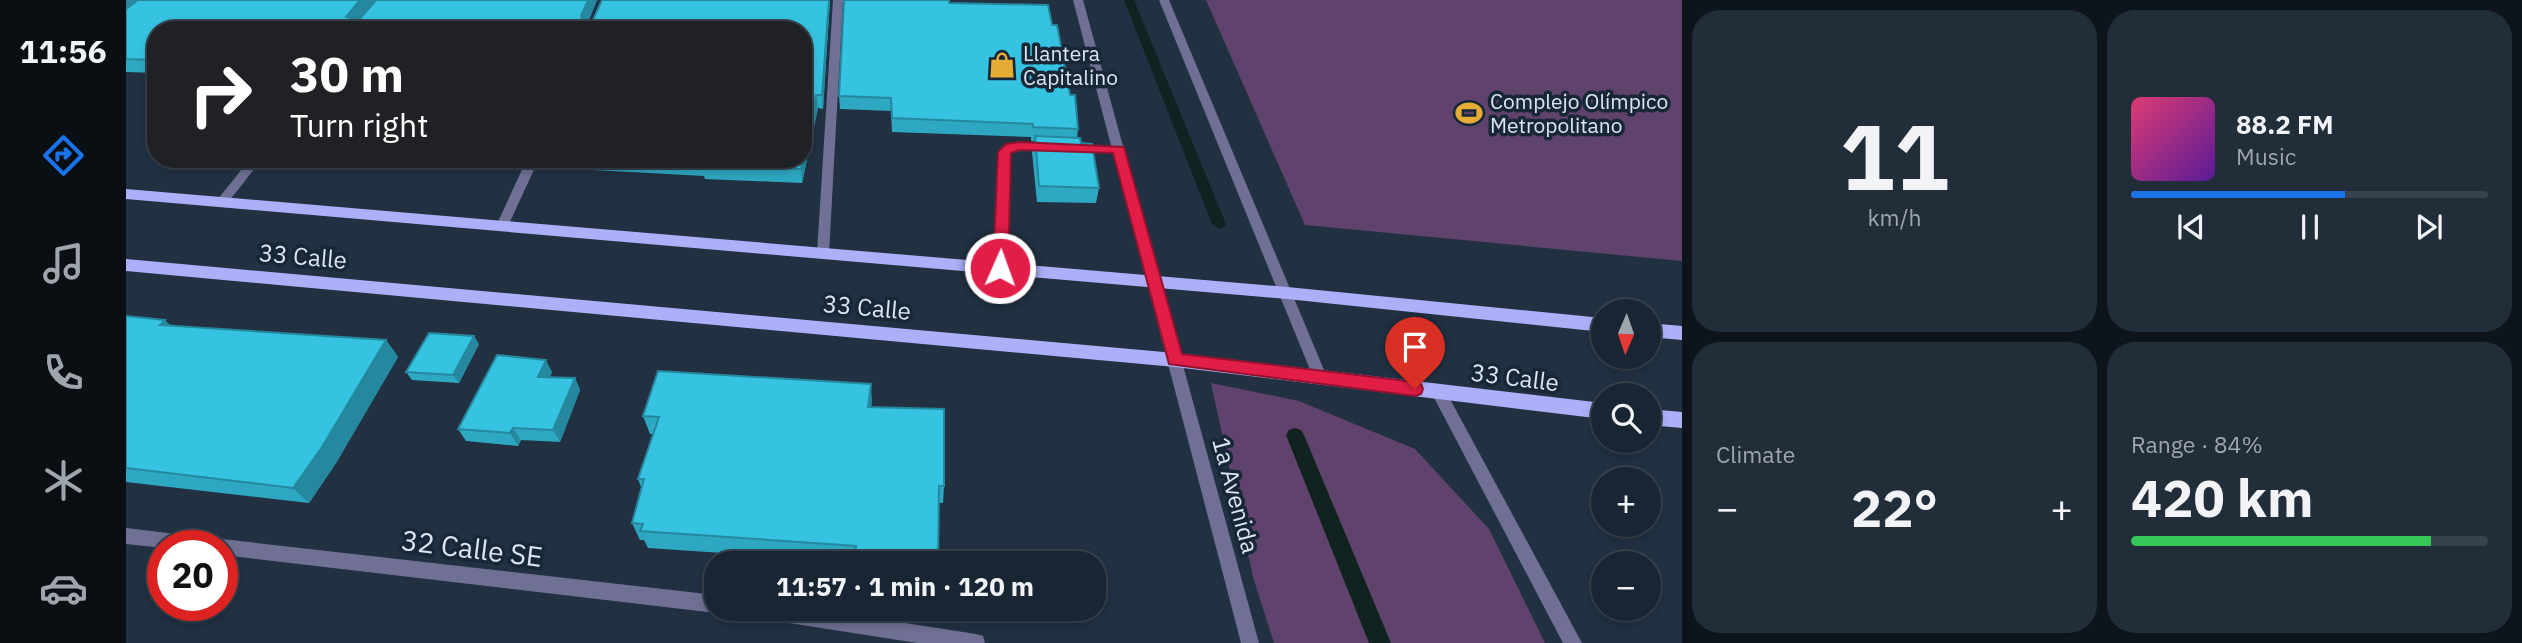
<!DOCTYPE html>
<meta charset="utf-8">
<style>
body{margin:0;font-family:"IBM Plex Sans",sans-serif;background:#222d3a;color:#f1f3f6;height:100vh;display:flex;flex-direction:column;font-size:26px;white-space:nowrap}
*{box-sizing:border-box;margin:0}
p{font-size:23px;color:#9fa5ac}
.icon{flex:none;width:38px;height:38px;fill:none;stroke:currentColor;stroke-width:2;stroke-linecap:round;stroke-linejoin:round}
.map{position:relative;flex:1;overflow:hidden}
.drawer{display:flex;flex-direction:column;gap:10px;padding:10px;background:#0e141c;width:840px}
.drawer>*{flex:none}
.banner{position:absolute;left:21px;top:21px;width:665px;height:147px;border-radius:28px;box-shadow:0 4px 10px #0003,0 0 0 2px #37424d;background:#202124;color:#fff;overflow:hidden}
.needle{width:46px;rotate:182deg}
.controls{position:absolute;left:1465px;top:299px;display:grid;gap:14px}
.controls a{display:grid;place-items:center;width:70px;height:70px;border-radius:50%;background:#192532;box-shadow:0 4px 10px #0003,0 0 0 2px #37424d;font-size:35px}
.speed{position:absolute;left:21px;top:530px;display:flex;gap:14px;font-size:35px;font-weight:700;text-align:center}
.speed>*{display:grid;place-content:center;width:91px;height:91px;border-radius:50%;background:#192532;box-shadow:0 4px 10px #0003,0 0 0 2px #37424d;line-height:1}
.speed .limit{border:10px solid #d22;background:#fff;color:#111}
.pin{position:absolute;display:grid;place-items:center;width:60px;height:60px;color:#fff;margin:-72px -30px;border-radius:50% 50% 50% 0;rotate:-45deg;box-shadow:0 0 7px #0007}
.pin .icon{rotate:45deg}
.me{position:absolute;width:77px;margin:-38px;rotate:2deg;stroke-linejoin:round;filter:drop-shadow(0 0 5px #0008)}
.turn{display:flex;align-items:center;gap:24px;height:147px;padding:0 28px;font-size:32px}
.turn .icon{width:91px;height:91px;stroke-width:2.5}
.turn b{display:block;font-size:49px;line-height:60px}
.big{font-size:52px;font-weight:800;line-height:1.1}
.drawer .card{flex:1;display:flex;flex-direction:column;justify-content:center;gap:10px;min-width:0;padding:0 24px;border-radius:28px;background:#222d3a}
.drawer .dial{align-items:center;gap:0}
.dial b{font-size:91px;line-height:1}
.song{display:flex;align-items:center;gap:21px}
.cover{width:84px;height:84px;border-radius:10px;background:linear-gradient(135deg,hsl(340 70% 55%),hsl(270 70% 35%))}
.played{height:7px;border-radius:4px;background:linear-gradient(90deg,#1a73e8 60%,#37424d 60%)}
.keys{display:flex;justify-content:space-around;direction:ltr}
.heat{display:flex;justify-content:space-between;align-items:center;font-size:38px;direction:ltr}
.charge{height:10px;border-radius:5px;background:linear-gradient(90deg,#34c759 84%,#37424d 0)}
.drawer .tiles{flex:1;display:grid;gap:10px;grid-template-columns:repeat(2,1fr)}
.trip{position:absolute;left:578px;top:551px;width:402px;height:70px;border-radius:28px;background:#192532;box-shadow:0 4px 10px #0003,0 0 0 2px #37424d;font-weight:800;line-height:70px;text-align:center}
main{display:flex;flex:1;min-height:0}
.dock{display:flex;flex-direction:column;width:126px;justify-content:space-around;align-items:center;background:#0a0f14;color:#9fa5ac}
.dock .icon{width:49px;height:49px}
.dock .selected{color:#1a73e8}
.dock b{font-size:32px;color:#f1f3f6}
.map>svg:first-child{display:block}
.green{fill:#60436c}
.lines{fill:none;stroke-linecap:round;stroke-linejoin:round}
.stream{fill:#112320;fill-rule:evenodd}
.service{fill:#6f7094;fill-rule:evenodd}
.minor{fill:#6f7094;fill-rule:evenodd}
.primary{fill:#adb0f9;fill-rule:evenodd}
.wall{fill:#2ea8c2}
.shaded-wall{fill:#25889e}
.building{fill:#35c3e1;stroke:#25889e;stroke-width:2}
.route{fill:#e11d48;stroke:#92132f;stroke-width:2}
.labels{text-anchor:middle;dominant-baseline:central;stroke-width:7;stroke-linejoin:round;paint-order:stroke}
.far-poi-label{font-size:21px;fill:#dbe5f0;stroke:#182737;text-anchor:start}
.street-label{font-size:24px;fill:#dbe5f0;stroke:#182737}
.near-street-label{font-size:28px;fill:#dbe5f0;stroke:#182737}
</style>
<main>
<nav class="dock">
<b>11:56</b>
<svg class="icon selected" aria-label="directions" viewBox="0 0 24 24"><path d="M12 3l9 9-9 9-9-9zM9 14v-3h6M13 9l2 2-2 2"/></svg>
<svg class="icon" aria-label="music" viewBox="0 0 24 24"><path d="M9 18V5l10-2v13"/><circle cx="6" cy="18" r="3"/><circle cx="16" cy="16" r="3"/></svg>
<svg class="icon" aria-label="phone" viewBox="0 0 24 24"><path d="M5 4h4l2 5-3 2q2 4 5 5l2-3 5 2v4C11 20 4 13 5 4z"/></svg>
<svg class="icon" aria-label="climate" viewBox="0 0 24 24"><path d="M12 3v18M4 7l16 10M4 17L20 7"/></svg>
<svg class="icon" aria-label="car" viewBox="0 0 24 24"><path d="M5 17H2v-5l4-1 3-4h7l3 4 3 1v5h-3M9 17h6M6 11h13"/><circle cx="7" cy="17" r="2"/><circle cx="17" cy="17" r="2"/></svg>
</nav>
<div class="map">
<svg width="1556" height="643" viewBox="0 0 1556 643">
<rect width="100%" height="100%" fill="#213142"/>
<!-- green -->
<g class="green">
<path d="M1080,0H1556V261L1179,225Z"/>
<path d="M1085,383L1173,401L1289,449L1363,529L1419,643H1148L1127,577Z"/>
</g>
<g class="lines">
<!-- stream -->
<g class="stream">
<path d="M998,0H1008L1100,224L1098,227L1093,229L1086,224Z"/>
<path d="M1169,428L1175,430L1178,435L1265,643H1243L1160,435L1163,430Z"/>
</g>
<!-- service -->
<g class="service">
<path d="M707,0H717L703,253L697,257L691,253Z"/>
<path d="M900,143L923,144L929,147C916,155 898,147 884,154L881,268L874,273L867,268L872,152L879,147Z"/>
<path d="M951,145L993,146L999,149L993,152L947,150L945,148Z"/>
<path d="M124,159H136L100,205H92L90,202L92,199Z"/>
<path d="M401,159H413L382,226L376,230L372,229L370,226Z"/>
<path d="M1313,386L1318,388L1456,643H1437L1305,392L1308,388Z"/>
</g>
<!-- minor -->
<g class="minor">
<path d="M947,0H957L1133,643H1115Z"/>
<path d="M1033,0H1043L1201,377L1199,381H1189L1187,377Z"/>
<path d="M0,528L84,538L90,541L96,539L590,595V609H597L590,613L96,555V546H37V548L0,544Z"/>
<path d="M623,609H689L850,634L857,636L859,643H791L632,618L626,615Z"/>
</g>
<!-- primary -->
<g class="primary">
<path d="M0,189L1161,287L1477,318V332L1161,299L0,199Z"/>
<path d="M0,259L1049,353L1477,403V419L1049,367L0,271Z"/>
<path d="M1522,323L1556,326V340L1522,337Z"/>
<path d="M1522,409L1556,412V428L1522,425Z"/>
</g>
</g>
<!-- wall -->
<g class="wall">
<path d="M0,0H471L463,20L704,0L697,109L692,108L676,183L579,179L578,176L412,167L409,159H677V30H30V73L0,72Z"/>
<path d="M823,3L926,25L952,129L951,138L955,143L973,188L970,203L911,202L906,152L908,141H905V137L766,132L765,111L714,109L713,96Z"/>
<path d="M0,316L45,326L260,340L272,357L210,463L183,503L0,482Z"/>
<path d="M353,344L333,383L286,380L280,372Z"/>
<path d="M426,372L424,377L449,378L454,390L434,442L395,440L392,446L340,441L332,429Z"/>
<path d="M745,384V407L818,486L817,503H813L729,562L522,548L518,540H514L506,523L515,487L512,479L527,434H524L517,416Z"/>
</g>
<!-- shaded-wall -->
<g class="shaded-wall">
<path d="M0,0H18L0,16Z"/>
<path d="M234,0H250L227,30L220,17Z"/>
<path d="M462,0H471L459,29L455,16Z"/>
<path d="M703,0H704L697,109L696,95Z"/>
<path d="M690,95L692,108L676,183L675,169Z"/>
<path d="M39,320L56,337L34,325Z"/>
<path d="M348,336L353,344L333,383L327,375Z"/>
<path d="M260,340L272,357L210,463L183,503L167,488Z"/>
<path d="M420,360L426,372L419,389L412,377Z"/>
<path d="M449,378L454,390L434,442L427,430Z"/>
<path d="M745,384L746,402L743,425L742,407Z"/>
<path d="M387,428L395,440L392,446L384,433Z"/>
</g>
<!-- building -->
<g class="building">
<path d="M12,0H234L220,17L233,20L250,0H462L455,16L457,20H467L476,0H703L696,95H690L677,158V30H30V60L0,59V9Z"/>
<path d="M718,0H823V3L922,5L926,25H931L944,95H949L952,129L907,127V124L766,118L765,98L713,96Z"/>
<path d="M909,136L954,138L955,143L966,144L973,188L913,186Z"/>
<path d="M511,159H677L675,169L576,166L577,163Z"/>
<path d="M0,316L39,320L34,325L260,340L196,447L167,488L0,468Z"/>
<path d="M303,333L348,336L327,375L280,372Z"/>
<path d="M371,355L420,360L412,377L449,378L427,430L387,428L384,433L332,429Z"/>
<path d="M532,371L745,384L742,407L818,409V486H813L812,564H729L730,546L514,531L517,524L506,523L518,479H512L533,417L517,416Z"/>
</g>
<!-- route -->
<path class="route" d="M894,142L998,147L1056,354L1289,382L1295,384L1297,389L1295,394L1289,396L1043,364L987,153L894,150L885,153L882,268L879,272H869L867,268L872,152L880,144Z"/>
<!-- icons -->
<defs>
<g id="shop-bare" transform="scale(2.1)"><path d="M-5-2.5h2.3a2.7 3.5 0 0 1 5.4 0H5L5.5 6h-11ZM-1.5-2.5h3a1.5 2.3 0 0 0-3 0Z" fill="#e5ad35" stroke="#182737" stroke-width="2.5" paint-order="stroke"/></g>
<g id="stadium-bare" transform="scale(2.1)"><path d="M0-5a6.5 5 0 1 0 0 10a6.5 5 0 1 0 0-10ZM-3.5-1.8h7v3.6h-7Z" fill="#e5ad35" stroke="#182737" stroke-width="2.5" paint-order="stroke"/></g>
</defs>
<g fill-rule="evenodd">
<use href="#shop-bare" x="876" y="65"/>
<use href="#stadium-bare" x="1343" y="113"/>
</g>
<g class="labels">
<!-- far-poi labels -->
<g class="far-poi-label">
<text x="897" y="53">Llantera<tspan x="897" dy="24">Capitalino</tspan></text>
<text x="1364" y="101">Complejo Olímpico<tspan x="1364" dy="24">Metropolitano</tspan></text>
</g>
<!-- street labels -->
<g class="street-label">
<text transform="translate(177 256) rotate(5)">33 Calle</text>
<text transform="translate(741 307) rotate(5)">33 Calle</text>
<text transform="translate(1389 377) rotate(7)">33 Calle</text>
<text transform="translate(1110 495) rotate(75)">1a Avenida</text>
</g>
<!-- near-street labels -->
<g class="near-street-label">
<text transform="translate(346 548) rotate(7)">32 Calle SE</text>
</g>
</g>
</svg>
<div class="controls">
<a><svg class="needle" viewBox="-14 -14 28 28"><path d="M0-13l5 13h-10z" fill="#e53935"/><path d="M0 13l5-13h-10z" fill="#9fa5ac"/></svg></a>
<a><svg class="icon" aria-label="search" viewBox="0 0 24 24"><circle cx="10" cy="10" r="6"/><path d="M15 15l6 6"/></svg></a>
<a>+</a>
<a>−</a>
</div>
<div class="speed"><div class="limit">20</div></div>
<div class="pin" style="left:1289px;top:389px;background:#d93025"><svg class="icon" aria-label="arrive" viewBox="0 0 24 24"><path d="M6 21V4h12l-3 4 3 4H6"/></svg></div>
<svg class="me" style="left:874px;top:268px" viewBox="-20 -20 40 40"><circle r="17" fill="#e11d48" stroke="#fff" stroke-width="3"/><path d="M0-11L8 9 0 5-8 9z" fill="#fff"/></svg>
<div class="trip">11:57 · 1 min · 120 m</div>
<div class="banner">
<div class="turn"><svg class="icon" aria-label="right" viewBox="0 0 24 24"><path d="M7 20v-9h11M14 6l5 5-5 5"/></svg><div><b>30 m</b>Turn right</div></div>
</div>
</div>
<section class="drawer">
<div class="tiles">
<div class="card dial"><b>11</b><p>km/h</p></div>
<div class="card">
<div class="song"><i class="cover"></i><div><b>88.2 FM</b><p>Music</p></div></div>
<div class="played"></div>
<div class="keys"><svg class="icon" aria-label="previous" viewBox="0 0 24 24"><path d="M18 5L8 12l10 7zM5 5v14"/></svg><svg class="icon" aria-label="pause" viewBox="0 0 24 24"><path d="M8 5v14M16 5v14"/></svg><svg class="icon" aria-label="next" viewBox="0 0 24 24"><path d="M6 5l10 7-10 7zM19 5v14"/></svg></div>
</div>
<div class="card"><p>Climate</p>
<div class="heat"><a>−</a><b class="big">22°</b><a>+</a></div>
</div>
<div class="card"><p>Range · 84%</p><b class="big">420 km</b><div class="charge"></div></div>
</div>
</section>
</main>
